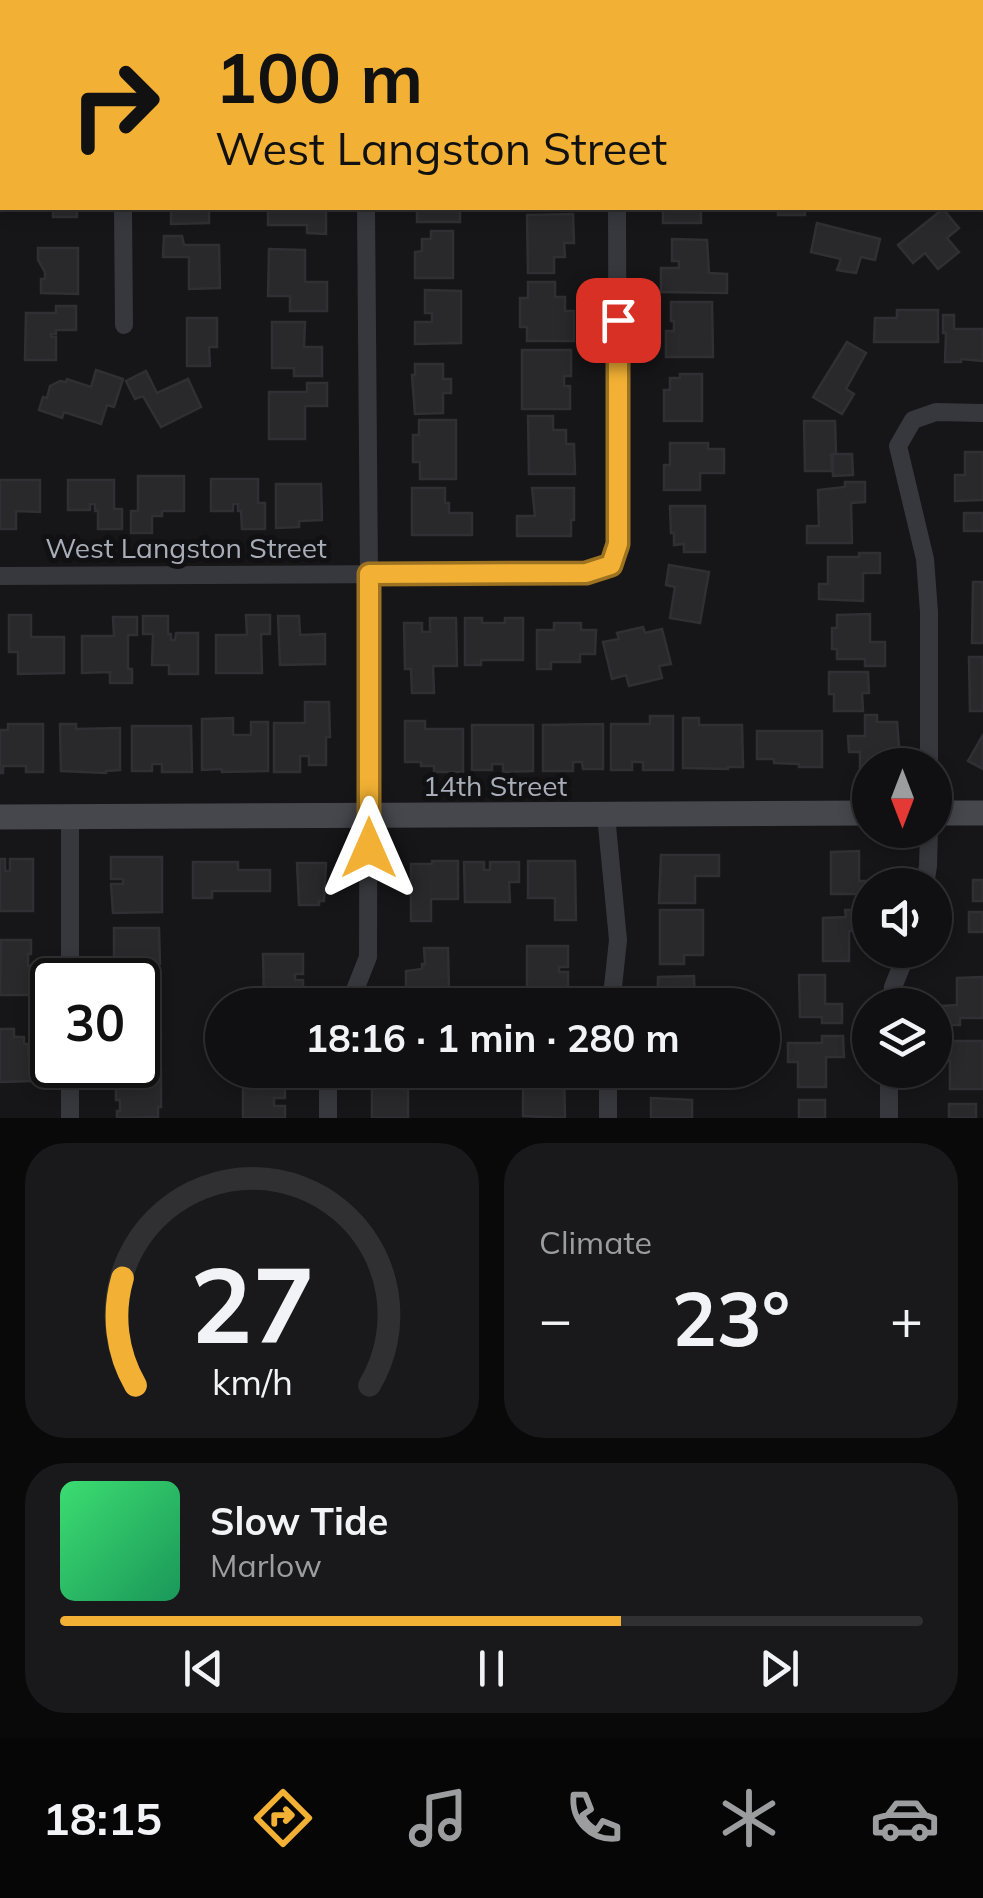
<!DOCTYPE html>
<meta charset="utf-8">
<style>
body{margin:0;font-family:Mulish,sans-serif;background:#19191b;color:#f1f3f6;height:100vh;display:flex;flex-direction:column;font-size:38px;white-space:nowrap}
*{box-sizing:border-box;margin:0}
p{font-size:32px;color:#9c9d9f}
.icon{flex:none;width:55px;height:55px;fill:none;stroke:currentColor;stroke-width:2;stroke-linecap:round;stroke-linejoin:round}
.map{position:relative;height:1118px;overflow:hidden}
.drawer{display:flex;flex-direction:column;gap:25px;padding:25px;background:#09090a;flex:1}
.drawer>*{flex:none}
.banner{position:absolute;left:0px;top:0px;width:985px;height:210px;box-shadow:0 5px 15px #0003,0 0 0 2px #303032;background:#f2b134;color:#111;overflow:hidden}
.needle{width:65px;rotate:180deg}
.buttons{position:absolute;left:852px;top:748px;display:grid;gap:20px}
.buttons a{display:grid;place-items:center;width:100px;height:100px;border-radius:50%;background:#101012;box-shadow:0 5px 15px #0003,0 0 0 2px #303032;font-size:50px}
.speed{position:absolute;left:30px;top:958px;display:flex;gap:20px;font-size:50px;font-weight:700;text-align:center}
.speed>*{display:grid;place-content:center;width:130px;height:130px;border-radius:50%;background:#101012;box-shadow:0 5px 15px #0003,0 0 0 2px #303032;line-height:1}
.speed .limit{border:5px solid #111;border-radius:15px;background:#fff;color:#111}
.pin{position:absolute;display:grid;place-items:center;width:85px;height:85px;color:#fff;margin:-42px;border-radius:20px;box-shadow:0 5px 15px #0006}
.me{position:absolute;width:110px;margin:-55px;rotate:0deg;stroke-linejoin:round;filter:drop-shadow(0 0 8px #0008)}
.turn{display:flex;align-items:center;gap:35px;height:210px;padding:0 50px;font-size:45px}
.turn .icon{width:130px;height:130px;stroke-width:2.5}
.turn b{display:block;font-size:70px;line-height:85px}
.big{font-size:75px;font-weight:700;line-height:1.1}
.drawer .tile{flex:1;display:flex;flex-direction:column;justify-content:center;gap:15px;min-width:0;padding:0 35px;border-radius:40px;background:#19191b}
.drawer .dial{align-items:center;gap:0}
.dial svg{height:260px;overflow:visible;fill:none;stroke:#303032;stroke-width:7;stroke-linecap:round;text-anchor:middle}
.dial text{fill:#f1f3f6;stroke:none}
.song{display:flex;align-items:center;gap:30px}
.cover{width:120px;height:120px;border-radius:15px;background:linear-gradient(135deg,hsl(140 70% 55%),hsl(150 70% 35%))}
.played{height:10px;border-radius:5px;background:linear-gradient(90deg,#f2b134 65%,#303032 65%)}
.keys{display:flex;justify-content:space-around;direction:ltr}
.heat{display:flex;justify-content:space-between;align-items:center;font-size:55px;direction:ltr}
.drawer .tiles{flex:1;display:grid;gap:25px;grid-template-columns:1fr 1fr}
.tile:last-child{grid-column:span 2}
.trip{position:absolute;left:205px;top:988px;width:575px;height:100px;border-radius:50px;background:#101012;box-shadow:0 5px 15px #0003,0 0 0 2px #303032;font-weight:700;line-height:100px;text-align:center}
.dock{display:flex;height:160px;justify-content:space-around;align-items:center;background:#060607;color:#9c9d9f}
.dock .icon{width:70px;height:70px}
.dock .active{color:#f2b134}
.dock b{font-size:45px;color:#f1f3f6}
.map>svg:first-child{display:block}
.building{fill:#29292c;stroke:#303034;stroke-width:2.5}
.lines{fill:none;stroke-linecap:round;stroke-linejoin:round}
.street{stroke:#37383d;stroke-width:18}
.secondary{stroke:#45474d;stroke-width:25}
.route-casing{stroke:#9d7322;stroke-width:25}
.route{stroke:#f2b134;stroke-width:18}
.labels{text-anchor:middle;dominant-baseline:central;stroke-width:10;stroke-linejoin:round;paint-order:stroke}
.street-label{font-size:28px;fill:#a8adb8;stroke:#111113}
</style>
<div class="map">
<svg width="983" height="1118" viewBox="0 0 983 1118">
<rect width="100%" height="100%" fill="#161618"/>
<!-- building -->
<g class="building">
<path d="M661,0H728L729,2H661Z"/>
<rect x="53" y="208" width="24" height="9"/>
<path d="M171,208H209V223L171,224Z"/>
<path d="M268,208H305V211H326V234L307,233V225H268Z"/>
<rect x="417" y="208" width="43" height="14"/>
<rect x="663" y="208" width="38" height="15"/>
<rect x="778" y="208" width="27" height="7"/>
<path d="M943,209L959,228L947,238L959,252L938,269L925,253L913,263L898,245Z"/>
<path d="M573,214L574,243H564L565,257H554V273H528L527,215Z"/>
<path d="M817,223L880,239L875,260L861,257L856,273L837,270L841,259L811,252Z"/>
<path d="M431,231H453V278H415V252L422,251V239H431Z"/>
<path d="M164,236H182L184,245H219L220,288L189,289V257H163Z"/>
<path d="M672,239L707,240L709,273L727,274V293L661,292V268H679V261H672Z"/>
<path d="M38,248H78V294L41,293V279H45V272L38,260Z"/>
<path d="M269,249L305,250V282H327V311H290V296H268Z"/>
<path d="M528,282H555V297H565V311H574V341H527V327H520V298H528Z"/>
<path d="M425,290L461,291V343L415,344V322H432V313H425Z"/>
<path d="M671,302H712L713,357H666V331H674V321H671Z"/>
<path d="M56,306H76V330H56V334H51V337H56V360H25L26,313H56Z"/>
<path d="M897,310H938V342H874L875,318H897Z"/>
<path d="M943,315H954V329H983V361L961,359V362H945L946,333H943Z"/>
<path d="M187,318H217V347H209L210,366H187Z"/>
<path d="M272,322H305L304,347H322V376H294V368H272Z"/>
<path d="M847,342L866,353L846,389L854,394L842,414L813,397Z"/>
<path d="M522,350H571V376H564V386H570V409H522Z"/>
<path d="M415,364H443V379H451V393H443V413L415,414L412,375H415Z"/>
<path d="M96,370L123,379L114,407L107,405L101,424L64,412L62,418L39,410L43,397L47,398L50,386L60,381L66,382L67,379L91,387Z"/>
<path d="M146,371L157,393L188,379L201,407L161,427L143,396L135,399L126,381Z"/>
<path d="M680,374H702V421H664V390H670V378H680Z"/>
<path d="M307,383H327V406H305V439H269V392H307Z"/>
<path d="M528,416H553V430H566V444H574L575,474H529Z"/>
<path d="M419,420H456V479H420V462H413V435H419Z"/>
<path d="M804,421H835L836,454H831L832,471H805Z"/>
<path d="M670,443H708V449H724V473H700V490H664V465H670Z"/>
<path d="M965,452H983V500L955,501V475H965Z"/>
<path d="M833,454H852L853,475L833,476Z"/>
<path d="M138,476H184V511H162V516H152V533H131V511H138Z"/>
<path d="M211,479H258V503H265V529H242L241,511H238V504H233V511H211Z"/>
<path d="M0,480H40V512L16,511V529H0Z"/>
<path d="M68,480H114V509H122V529H98V511H95V504H90V510H68Z"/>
<path d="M845,482H865V502L851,503L852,543H807V526H819L818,490L845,487Z"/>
<path d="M276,484H321L322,520L299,521V527L276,528Z"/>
<path d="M412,488H445V503H449V513H472V535H412Z"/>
<path d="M532,488H574V520H571V536H517V516H535Z"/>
<path d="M670,506H705V552H684V544L674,545V533H671Z"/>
<rect x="964" y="513" width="19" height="18"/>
<path d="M859,553H880V573H863V601L819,599V584H828V557H859Z"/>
<path d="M669,565L709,572L700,623L670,618L675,587L666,585Z"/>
<path d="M973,582H983V643H972Z"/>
<path d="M870,614V642H885V666H865V659H837V649H832V628H837V615Z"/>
<path d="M9,615H31V637H64V673L18,674V652H9Z"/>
<path d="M246,615H270V634H261L262,673H216V635H247Z"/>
<path d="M143,616H168V634H171V640H175L176,633H198V674H169V665H152L153,634H143Z"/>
<path d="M278,616H299L300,635L325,634V664L280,665Z"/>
<path d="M113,617H137V635H128V669H132V683H110V672L82,673V636H114Z"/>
<path d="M430,618H456L457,666H433L434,693H412L411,669H405L404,623H422V632H430Z"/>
<path d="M465,618H482V623H505V618H523V660H481V665H465Z"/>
<path d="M554,623H581V630H596L595,654H580V662H551V669H537V630H554Z"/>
<path d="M643,627L645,633L662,629L671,664L659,666L662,678L629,686L626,675L612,679L603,642L619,639L617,633Z"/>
<path d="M969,657H983V711H970Z"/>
<path d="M829,672H868L869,693H862L863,711H834V694H829Z"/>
<path d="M305,702H329L330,737H326V765H309V756H300V772H274V723H305Z"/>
<path d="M865,715H877V722H897L900,758H897V765H870V773H860V752H849L848,736H865Z"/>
<path d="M650,716H673V770H643V762H632V770H611V724H650Z"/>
<path d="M233,718V735H251V722H268V771L222,772V769L202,770V719Z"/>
<path d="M683,718H699V725H742L743,767H728V769L683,768Z"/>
<path d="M405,721H425V729H463V772H434V766H421V762H405Z"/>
<path d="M8,724H43V772H26V766H3V773H0V730H8Z"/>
<path d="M60,724H76V729L120,728V770L106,771V773L61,771Z"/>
<path d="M603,724V769H583L582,762H573V771H543V725Z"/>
<path d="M472,725H533V771L503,772V764H492V770H472Z"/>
<path d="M132,726H191L192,772H162V764H152V771H132Z"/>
<path d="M757,731H822V767H799V764L774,763V759H757Z"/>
<path d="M983,735V769L968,761Z"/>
<path d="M859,851V881H876V885H870V902H857V894H831V852Z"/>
<path d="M661,855H719V876H695V903H659Z"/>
<path d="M111,857H162V912L113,913L111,884H123V879H111Z"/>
<path d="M0,859H5V871H10V859H33V911H0Z"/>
<path d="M432,861H458V899H431V921H411V864H432Z"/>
<path d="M528,861H575L576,920H555V898H528Z"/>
<path d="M193,862H238V870H270V891H212V898H193Z"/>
<path d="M464,862H484V870H490V862H519V882H509L510,902H465Z"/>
<path d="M297,863H326L324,901H319V905H299Z"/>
<rect x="973" y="880" width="10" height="21"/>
<path d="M660,910H703V955H684V964H660Z"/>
<path d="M845,910H866V931H849V961H823V918L846,917Z"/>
<rect x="969" y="912" width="14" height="20"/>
<path d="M114,928H159L160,964H157V974H146V983H138V980H116L115,968H119V957H114Z"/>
<path d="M1,940H31V954H28V966H31L33,976L31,995H0Z"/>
<path d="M527,946H568V967H559V972H568V1001L527,998Z"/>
<path d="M424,948H448L449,993L406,996V971L422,969V964H425Z"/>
<path d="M263,954H303V974H295V980H303V1005H283V998H264Z"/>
<path d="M799,975H825V1004H842V1023H822V1017H800Z"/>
<path d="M694,976L695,1005H658V977Z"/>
<path d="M983,977V1018H960V1025H941V1006L957,1005V978Z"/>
<path d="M138,1000H154V1010H160L161,1036H157L158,1052H138Z"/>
<path d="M0,1029H14V1037H24V1044H28L29,1062H32V1081L0,1082Z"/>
<path d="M822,1036H843L844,1057H826V1087H798V1062H788V1043H822Z"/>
<path d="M935,1041H983V1089H950V1061H935Z"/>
<path d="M649,1070L712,1073V1087H677V1085H670V1087H649Z"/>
<path d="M116,1071H161V1107H158V1117L117,1118V1111H120V1100H116Z"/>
<path d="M523,1071H564L565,1118L523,1116Z"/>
<rect x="372" y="1078" width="36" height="40"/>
<path d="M243,1079H285V1098H274V1106H285V1118H243Z"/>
<path d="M651,1098L692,1100V1118H651Z"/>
<rect x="799" y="1100" width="26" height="18"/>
<rect x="949" y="1104" width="27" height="14"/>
</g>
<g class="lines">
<!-- street -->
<g class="street">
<path d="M0,0H110"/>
<path d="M347,0L352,2"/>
<path d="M616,0V2"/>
<path d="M123,2L124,0"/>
<path d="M982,5H983"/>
<path d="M123,208L124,325"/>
<path d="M0,576L586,573L611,565L618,543L617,208"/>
<path d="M929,765V612L925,559L898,446L913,420L936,412L983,413"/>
<path d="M606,815L618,940L611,1005"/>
<path d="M70,817V980"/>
<path d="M925,885L928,866L929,830"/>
<path d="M349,1005L368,957L369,574L366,208"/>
<path d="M891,1005L893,987L908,950"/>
<path d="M70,1065V1118"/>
<path d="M608,1070V1118"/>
<path d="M889,1070V1118"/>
<path d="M328,1118V1070"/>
</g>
<!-- secondary -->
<g class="secondary">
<path d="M935,813H983"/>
<path d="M0,817L870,813"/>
</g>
</g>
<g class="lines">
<!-- route casing -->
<g class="route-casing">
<path id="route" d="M369,848V574L586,573L611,565L618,544V320"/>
</g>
<!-- route -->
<use href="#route" class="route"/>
</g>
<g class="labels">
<!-- street labels -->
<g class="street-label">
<text x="186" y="547">West Langston Street</text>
<text x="495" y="785">14th Street</text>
</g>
</g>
</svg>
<div class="buttons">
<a><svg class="needle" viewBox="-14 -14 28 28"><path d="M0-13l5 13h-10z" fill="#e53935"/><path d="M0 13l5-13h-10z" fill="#9c9d9f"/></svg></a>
<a><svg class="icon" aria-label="sound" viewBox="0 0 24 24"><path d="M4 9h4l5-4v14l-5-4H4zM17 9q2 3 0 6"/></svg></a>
<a><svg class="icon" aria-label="layers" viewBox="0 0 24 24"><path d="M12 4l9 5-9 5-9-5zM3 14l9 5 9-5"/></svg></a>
</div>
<div class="speed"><div class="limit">30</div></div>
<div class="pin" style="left:618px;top:320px;background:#d93025"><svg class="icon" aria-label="arrive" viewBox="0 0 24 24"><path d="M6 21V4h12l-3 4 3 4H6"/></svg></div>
<svg class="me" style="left:369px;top:848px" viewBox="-20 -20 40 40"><path d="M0-17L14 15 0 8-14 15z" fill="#f2b134" stroke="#fff" stroke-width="4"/></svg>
<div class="trip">18:16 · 1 min · 280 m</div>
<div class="banner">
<div class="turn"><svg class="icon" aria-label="right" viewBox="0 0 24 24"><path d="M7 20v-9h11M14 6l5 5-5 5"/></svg><div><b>100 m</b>West Langston Street</div></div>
</div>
</div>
<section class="drawer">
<div class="tiles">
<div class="tile dial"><svg viewBox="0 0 100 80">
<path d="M14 69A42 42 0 1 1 86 69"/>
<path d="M14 69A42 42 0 0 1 10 36" stroke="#f2b134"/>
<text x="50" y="56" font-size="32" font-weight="700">27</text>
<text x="50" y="72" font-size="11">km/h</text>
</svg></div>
<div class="tile"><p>Climate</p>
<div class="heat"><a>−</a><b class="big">23°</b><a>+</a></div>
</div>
<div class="tile">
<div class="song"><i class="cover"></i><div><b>Slow Tide</b><p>Marlow</p></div></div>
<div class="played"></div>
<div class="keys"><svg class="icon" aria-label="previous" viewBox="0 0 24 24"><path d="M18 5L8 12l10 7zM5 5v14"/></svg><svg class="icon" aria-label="pause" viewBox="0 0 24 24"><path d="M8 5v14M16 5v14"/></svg><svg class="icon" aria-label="next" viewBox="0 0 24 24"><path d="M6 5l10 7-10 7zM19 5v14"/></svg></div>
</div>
</div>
</section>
<nav class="dock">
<b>18:15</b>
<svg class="icon active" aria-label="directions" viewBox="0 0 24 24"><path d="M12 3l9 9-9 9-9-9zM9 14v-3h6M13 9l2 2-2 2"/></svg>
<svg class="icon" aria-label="music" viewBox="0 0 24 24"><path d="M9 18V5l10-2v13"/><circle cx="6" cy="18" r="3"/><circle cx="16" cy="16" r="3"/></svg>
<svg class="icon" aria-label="phone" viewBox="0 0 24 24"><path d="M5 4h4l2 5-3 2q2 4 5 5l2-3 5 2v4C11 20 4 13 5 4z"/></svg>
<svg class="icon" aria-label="climate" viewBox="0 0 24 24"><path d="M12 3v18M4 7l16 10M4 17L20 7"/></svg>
<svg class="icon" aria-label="car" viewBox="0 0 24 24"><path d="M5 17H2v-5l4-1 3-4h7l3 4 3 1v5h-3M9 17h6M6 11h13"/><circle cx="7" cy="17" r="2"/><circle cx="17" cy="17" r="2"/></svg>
</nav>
